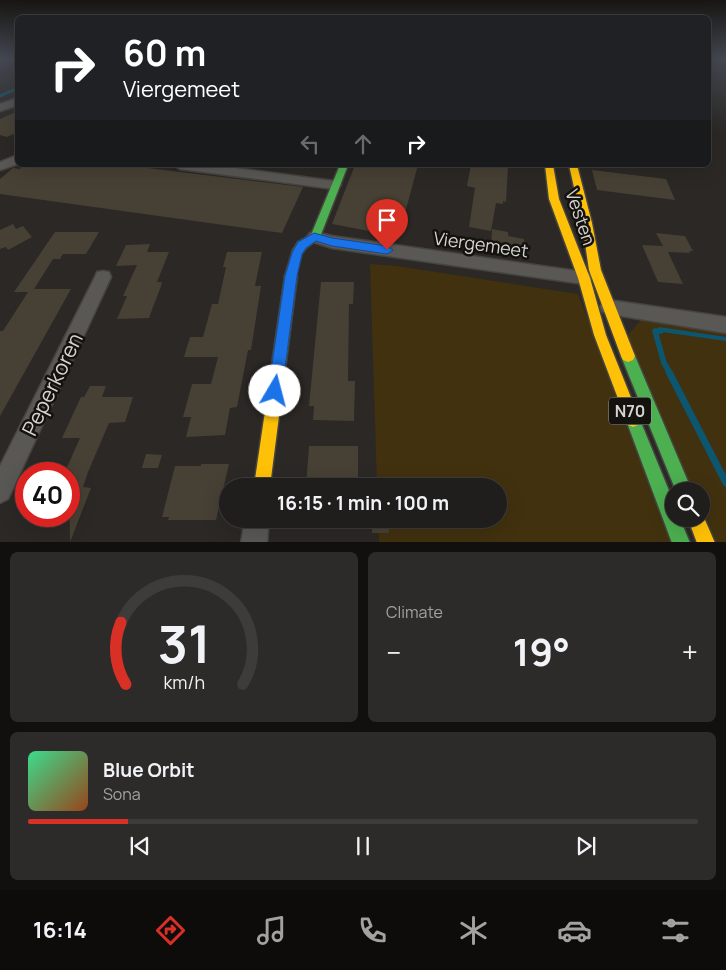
<!DOCTYPE html>
<meta charset="utf-8">
<style>
body{margin:0;font-family:Manrope,sans-serif;background:#2d2b29;color:#f1f3f6;height:100vh;display:flex;flex-direction:column;font-size:19px;white-space:nowrap}
*{box-sizing:border-box;margin:0}
p{font-size:16px;color:#a2a2a3}
.icon{flex:none;width:28px;height:28px;fill:none;stroke:currentColor;stroke-width:2;stroke-linecap:round;stroke-linejoin:round}
.map{position:relative;height:542px;overflow:hidden}
.drawer{display:flex;flex-direction:column;gap:10px;padding:10px;background:#12100f;flex:1}
.drawer>*{flex:none}
.banner{position:absolute;left:15px;top:15px;width:696px;height:152px;border-radius:8px;box-shadow:0 5px 20px #0002,0 0 0 1px #3d3c3b;background:#202124;color:#fff;overflow:hidden}
.tools{position:absolute;left:665px;top:482px;display:grid;gap:10px}
.tools a{display:grid;place-items:center;width:45px;height:45px;border-radius:50%;background:#201e1c;box-shadow:0 5px 20px #0002,0 0 0 1px #3d3c3b;font-size:25px}
.speed{position:absolute;left:15px;top:462px;display:flex;gap:10px;font-size:25px;font-weight:700;text-align:center}
.speed>*{display:grid;place-content:center;width:65px;height:65px;border-radius:50%;background:#201e1c;box-shadow:0 5px 20px #0002,0 0 0 1px #3d3c3b;line-height:1}
.speed .limit{border:8px solid #d22;background:#fff;color:#111}
.pin{position:absolute;display:grid;place-items:center;width:42px;height:42px;color:#fff;margin:-51px -21px;border-radius:50% 50% 50% 0;rotate:-45deg;box-shadow:0 0 5px #0007}
.pin .icon{rotate:45deg}
.me{position:absolute;width:55px;margin:-28px;rotate:8deg;stroke-linejoin:round;filter:drop-shadow(0 0 4px #0008)}
.turn{display:flex;align-items:center;gap:18px;height:105px;padding:0 25px;font-size:22px}
.turn .icon{width:65px;height:65px;stroke-width:2.5}
.turn b{display:block;font-size:35px;line-height:42px}
.lanes{display:flex;align-items:center;height:48px;padding:0 25px;background:#0003;justify-content:center;gap:25px;direction:ltr}
.lanes .off{opacity:.35}
.big{font-size:38px;font-weight:700;line-height:1.1}
.drawer .widget{flex:1;display:flex;flex-direction:column;justify-content:center;gap:8px;min-width:0;padding:0 18px;border-radius:8px;background:#2d2b29}
.drawer .dial{align-items:center;gap:0}
.dial svg{height:130px;overflow:visible;fill:none;stroke:#3d3c3b;stroke-width:7;stroke-linecap:round;text-anchor:middle}
.dial text{fill:#f1f3f6;stroke:none}
.song{display:flex;align-items:center;gap:15px}
.cover{width:60px;height:60px;border-radius:8px;background:linear-gradient(135deg,hsl(150 70% 55%),hsl(20 70% 35%))}
.played{height:5px;border-radius:2px;background:linear-gradient(90deg,#d93025 15%,#3d3c3b 15%)}
.keys{display:flex;justify-content:space-around;direction:ltr}
.heat{display:flex;justify-content:space-between;align-items:center;font-size:28px;direction:ltr}
.drawer .tiles{flex:1;display:grid;gap:10px;grid-template-columns:1fr 1fr}
.widget:last-child{grid-column:span 2}
.trip{position:absolute;left:219px;top:478px;width:288px;height:50px;border-radius:25px;background:#201e1c;box-shadow:0 5px 20px #0002,0 0 0 1px #3d3c3b;font-weight:700;line-height:50px;text-align:center}
.menu{display:flex;height:80px;justify-content:space-around;align-items:center;background:#0d0c0b;color:#a2a2a3}
.menu .icon{width:35px;height:35px}
.menu .active{color:#d93025}
.menu b{font-size:22px;color:#f1f3f6}
.map>svg:first-child{display:block}
.green{fill:#41310f}
.water{fill:#0c566f}
.lines{fill:none;stroke-linecap:round;stroke-linejoin:round}
.stream-far2{stroke:#0c566f;stroke-width:3}
.stream-far1{stroke:#0c566f;stroke-width:5.5}
.stream{stroke:#0c566f;stroke-width:7}
.building{fill:#474034}
.street-casing{stroke:#464441;stroke-width:3}
.fast-casing{stroke:#464441;stroke-width:3}
.slow-casing{stroke:#464441;stroke-width:3}
.street{fill:#5a5855;fill-rule:evenodd}
.fast{fill:#4caf50;fill-rule:evenodd}
.slow{fill:#ffc107;fill-rule:evenodd}
.route{fill:#1a73e8;stroke:#114b97}
.labels{text-anchor:middle;dominant-baseline:central;stroke-width:5;stroke-linejoin:round;paint-order:stroke}
.shield{fill:#14120f;stroke:#9c9a95;stroke-width:1}
.shield-label{font-size:16px;font-weight:bold;fill:#d7d4cf}
.street-label{font-size:18px;fill:#d7d4cf;stroke:#14120f}
.near-street-label{font-size:21px;fill:#d7d4cf;stroke:#14120f}
</style>
<div class="map">
<svg width="726" height="543" viewBox="0 0 726 543">
<rect width="100%" height="100%" fill="#2b2825"/>
<!-- green -->
<g class="green">
<path d="M370,264L397,266L578,294L675,542H379L378,519H498V486H377Z"/>
<path d="M644,317L726,329V542H713L701,515V491H690L651,403L626,337Z"/>
</g>
<!-- water -->
<path class="water" d="M659,327L726,337V341L655,331Z"/>
<g class="lines">
<!-- stream-far2 -->
<path class="stream-far2" d="M0,96L18,88"/>
<!-- stream-far1 -->
<path class="stream-far1" d="M661,331H655L664,363L670,373"/>
<!-- stream -->
<path class="stream" d="M669,372L726,483"/>
</g>
<!-- building -->
<g class="building">
<path d="M18,111V132L7,137L0,135V119Z"/>
<path d="M24,165H123L303,187L282,233L0,194V179L13,168L20,169Z"/>
<path d="M355,165H418L402,224L373,219L369,231L332,224Z"/>
<path d="M471,165H508L506,202L503,201V204L496,203L491,231L469,227L475,188L467,186Z"/>
<path d="M592,170L666,179L675,200L597,190Z"/>
<path d="M13,224L16,229L23,226L32,237L8,250L6,247L0,249V230Z"/>
<path d="M492,229L508,232V236L524,239V254L491,248Z"/>
<path d="M55,232H99L86,254H63L60,259H53L34,289H71L0,416V331H3L28,292H14Z"/>
<path d="M656,233L685,236L693,251H689L690,253L668,252L683,284L658,282L642,245L663,246Z"/>
<path d="M150,244L147,252H169L157,282H162L161,286L149,318L117,319L127,296H123L137,265L116,266L126,245Z"/>
<path d="M227,252H262L255,286H261L251,350H248L237,407L230,408L225,435L186,437L191,417H183L192,384H211L218,357H184L190,337H203L212,304H218L226,267H223Z"/>
<path d="M321,282H354L353,304H349L348,381H355L354,421L313,420L314,406H309Z"/>
<path d="M90,386H106L102,397H133L125,422L109,423L88,472L83,487L91,488L70,542L69,474H64L80,438H62L81,397H84Z"/>
<path d="M309,446H358V486H306Z"/>
<path d="M146,454L162,455L158,468H142Z"/>
<path d="M201,464H229L216,520H168L169,517H162L175,466H201Z"/>
<path d="M372,519H388L389,533H372Z"/>
</g>
<g class="lines">
<!-- street casing -->
<g class="street-casing">
<g id="street">
<path d="M18,98V105L0,111V104Z"/>
<path d="M18,155V164L0,170V162Z"/>
<path d="M174,165H211L334,181L341,185L334,189L180,169Z"/>
<path d="M315,232L332,236L584,272L590,273L592,278L590,283L584,284L332,248L310,241L307,237L310,233Z"/>
<path d="M103,271L109,272L111,277L8,499L0,503V466L95,277L97,272Z"/>
<path d="M609,300L726,317V333L609,314L603,312L600,307L603,302Z"/>
<path d="M245,519H269L267,543H241Z"/>
</g>
</g>
<!-- fast casing -->
<g class="fast-casing">
<g id="fast">
<path d="M340,165H348L320,237L306,248L302,253L295,279H287L285,276L293,250L298,242L311,235Z"/>
<path d="M628,350L633,352L635,356L692,491H676L621,356L623,352Z"/>
<path d="M633,413L638,415L674,503V519H680L690,543H672L626,420L628,415Z"/>
</g>
</g>
<!-- slow casing -->
<g class="slow-casing">
<g id="slow">
<path d="M545,165H553L559,199L590,278L606,335L640,420L638,425L633,427L628,425L594,335L578,278L549,199Z"/>
<path d="M569,165H577L592,223L601,270L635,356L633,360L628,362L623,360L621,356L589,270L582,223Z"/>
<path d="M291,272L295,273L297,276L270,486H254L285,276L287,273Z"/>
<path d="M701,513H702L715,543H697L688,519H701Z"/>
</g>
</g>
<!-- street -->
<use href="#street" class="street"/>
<!-- fast -->
<use href="#fast" class="fast"/>
<!-- slow -->
<use href="#slow" class="slow"/>
</g>
<!-- sky -->
<linearGradient id="sky" x2="0" y2="1"><stop stop-color="#181614"/><stop offset="0.44" stop-color="#444851"/><stop offset="1" stop-color="#444851" stop-opacity="0"/></linearGradient>
<rect width="726" height="133" fill="url(#sky)"/>
<!-- route -->
<path class="route" d="M314,233L332,238L387,246L393,250L387,254L332,246L316,241L306,248L302,254L297,276L282,391L280,396L275,398L270,396L268,391L285,276L292,253L298,242Z"/>
<g class="labels">
<!-- shield labels -->
<rect class="shield" x="609" y="397.5" width="42" height="27" rx="4"/>
<g class="shield-label">
<text x="630" y="411">N70</text>
</g>
<!-- street labels -->
<g class="street-label">
<text transform="translate(581 217) rotate(71)">Vesten</text>
<text transform="translate(481 244) rotate(8)">Viergemeet</text>
</g>
<!-- near-street labels -->
<g class="near-street-label">
<text transform="translate(52 384) rotate(-64)">Peperkoren</text>
</g>
</g>
</svg>
<div class="tools">
<a><svg class="icon" aria-label="search" viewBox="0 0 24 24"><circle cx="10" cy="10" r="6"/><path d="M15 15l6 6"/></svg></a>
</div>
<div class="speed"><div class="limit">40</div></div>
<div class="pin" style="left:387px;top:250px;background:#d93025"><svg class="icon" aria-label="arrive" viewBox="0 0 24 24"><path d="M6 21V4h12l-3 4 3 4H6"/></svg></div>
<svg class="me" style="left:275px;top:391px" viewBox="-20 -20 40 40"><circle r="19" fill="#fff"/><path d="M0-13L10 11 0 6-10 11z" fill="#1a73e8"/></svg>
<div class="trip">16:15 · 1 min · 100 m</div>
<div class="banner">
<div class="turn"><svg class="icon" aria-label="right" viewBox="0 0 24 24"><path d="M7 20v-9h11M14 6l5 5-5 5"/></svg><div><b>60 m</b>Viergemeet</div></div>
<div class="lanes"><svg class="icon off" aria-label="left" viewBox="0 0 24 24"><path d="M17 20v-9H6M10 6l-5 5 5 5"/></svg><svg class="icon off" aria-label="ahead" viewBox="0 0 24 24"><path d="M12 20V5M6 11l6-6 6 6"/></svg><svg class="icon" aria-label="right" viewBox="0 0 24 24"><path d="M7 20v-9h11M14 6l5 5-5 5"/></svg></div>
</div>
</div>
<section class="drawer">
<div class="tiles">
<div class="widget dial"><svg viewBox="0 0 100 80">
<path d="M14 69A42 42 0 1 1 86 69"/>
<path d="M14 69A42 42 0 0 1 11 31" stroke="#d93025"/>
<text x="50" y="56" font-size="32" font-weight="700">31</text>
<text x="50" y="72" font-size="11">km/h</text>
</svg></div>
<div class="widget"><p>Climate</p>
<div class="heat"><a>−</a><b class="big">19°</b><a>+</a></div>
</div>
<div class="widget">
<div class="song"><i class="cover"></i><div><b>Blue Orbit</b><p>Sona</p></div></div>
<div class="played"></div>
<div class="keys"><svg class="icon" aria-label="previous" viewBox="0 0 24 24"><path d="M18 5L8 12l10 7zM5 5v14"/></svg><svg class="icon" aria-label="pause" viewBox="0 0 24 24"><path d="M8 5v14M16 5v14"/></svg><svg class="icon" aria-label="next" viewBox="0 0 24 24"><path d="M6 5l10 7-10 7zM19 5v14"/></svg></div>
</div>
</div>
</section>
<nav class="menu">
<b>16:14</b>
<svg class="icon active" aria-label="directions" viewBox="0 0 24 24"><path d="M12 3l9 9-9 9-9-9zM9 14v-3h6M13 9l2 2-2 2"/></svg>
<svg class="icon" aria-label="music" viewBox="0 0 24 24"><path d="M9 18V5l10-2v13"/><circle cx="6" cy="18" r="3"/><circle cx="16" cy="16" r="3"/></svg>
<svg class="icon" aria-label="phone" viewBox="0 0 24 24"><path d="M5 4h4l2 5-3 2q2 4 5 5l2-3 5 2v4C11 20 4 13 5 4z"/></svg>
<svg class="icon" aria-label="climate" viewBox="0 0 24 24"><path d="M12 3v18M4 7l16 10M4 17L20 7"/></svg>
<svg class="icon" aria-label="car" viewBox="0 0 24 24"><path d="M5 17H2v-5l4-1 3-4h7l3 4 3 1v5h-3M9 17h6M6 11h13"/><circle cx="7" cy="17" r="2"/><circle cx="17" cy="17" r="2"/></svg>
<svg class="icon" aria-label="filters" viewBox="0 0 24 24"><path d="M4 7h16M4 17h16"/><circle cx="9" cy="7" r="2"/><circle cx="15" cy="17" r="2"/></svg>
</nav>
